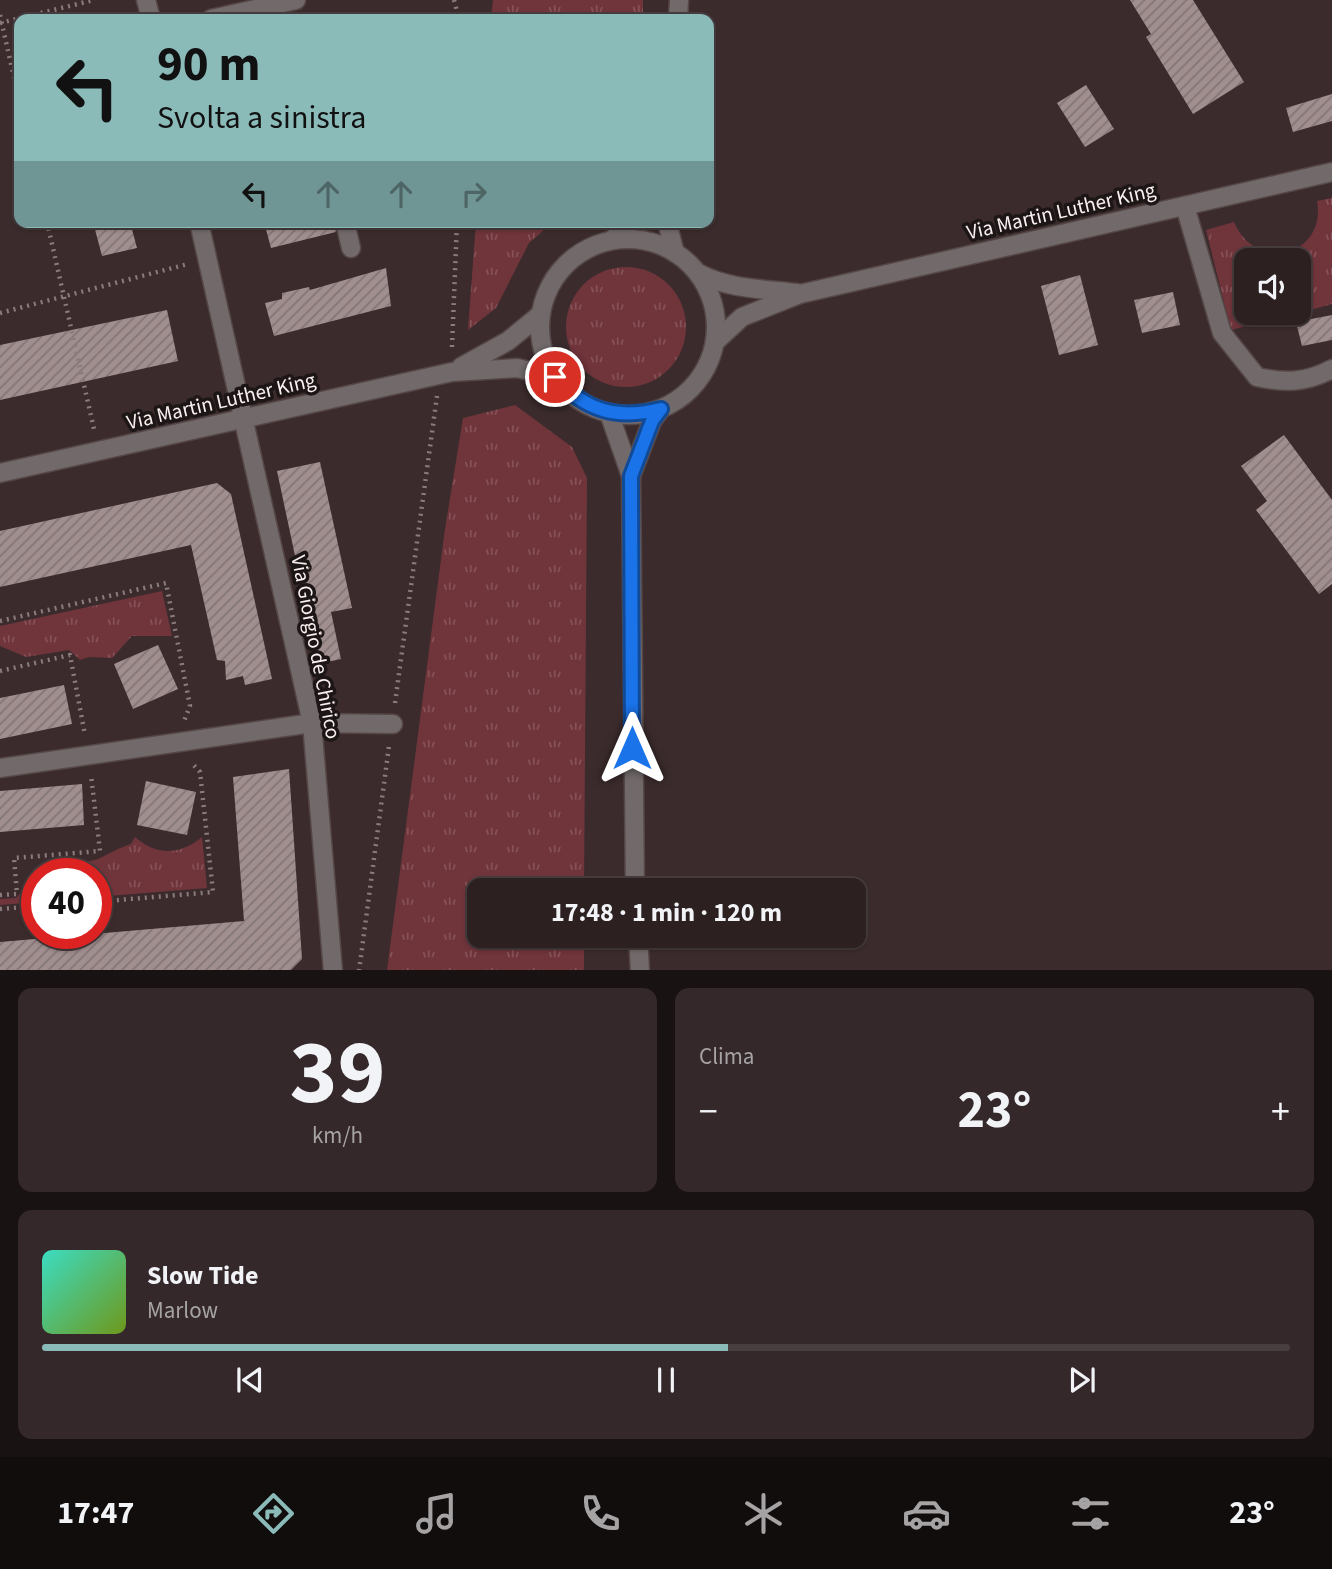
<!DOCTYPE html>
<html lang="it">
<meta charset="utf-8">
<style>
body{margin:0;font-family:"Source Sans 3",sans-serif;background:#34282a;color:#f1f3f6;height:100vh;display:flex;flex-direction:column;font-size:26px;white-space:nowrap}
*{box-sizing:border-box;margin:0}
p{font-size:23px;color:#a6a3a5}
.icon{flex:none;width:38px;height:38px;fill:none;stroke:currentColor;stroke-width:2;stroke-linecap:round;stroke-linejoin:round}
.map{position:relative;height:970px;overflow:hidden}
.details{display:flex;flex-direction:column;gap:18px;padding:18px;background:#181212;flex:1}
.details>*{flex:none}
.guide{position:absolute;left:14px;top:14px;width:700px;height:214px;border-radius:14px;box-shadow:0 2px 5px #0004,0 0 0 2px #483e3f;background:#8bbbb9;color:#111;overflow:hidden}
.buttons{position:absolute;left:1234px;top:248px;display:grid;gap:14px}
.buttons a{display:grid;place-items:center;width:77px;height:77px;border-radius:14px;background:#2c2021;box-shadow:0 2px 5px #0004,0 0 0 2px #483e3f;font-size:35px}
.speed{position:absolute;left:21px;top:858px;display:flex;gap:14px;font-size:35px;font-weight:700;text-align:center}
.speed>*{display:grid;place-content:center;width:91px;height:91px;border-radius:50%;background:#2c2021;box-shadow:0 2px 5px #0004,0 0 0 2px #483e3f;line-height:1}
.speed .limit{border:10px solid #d22;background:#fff;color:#111}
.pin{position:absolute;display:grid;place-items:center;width:60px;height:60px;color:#fff;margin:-30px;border:4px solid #fff;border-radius:50%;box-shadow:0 2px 7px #0007}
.me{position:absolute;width:77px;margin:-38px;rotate:0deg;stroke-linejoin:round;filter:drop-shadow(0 0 5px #0008)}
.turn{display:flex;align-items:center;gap:24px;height:147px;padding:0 28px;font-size:32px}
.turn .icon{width:91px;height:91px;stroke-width:2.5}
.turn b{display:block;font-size:49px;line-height:60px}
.lanes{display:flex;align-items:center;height:66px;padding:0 28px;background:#0003;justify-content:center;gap:35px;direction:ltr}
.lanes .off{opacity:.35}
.big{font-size:52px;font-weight:700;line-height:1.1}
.details .tile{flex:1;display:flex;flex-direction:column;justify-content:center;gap:10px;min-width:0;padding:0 24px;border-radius:14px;background:#34282a}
.details .dial{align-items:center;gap:0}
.dial b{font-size:91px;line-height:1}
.song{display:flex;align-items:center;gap:21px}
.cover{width:84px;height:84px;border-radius:10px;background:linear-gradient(135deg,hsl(170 70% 55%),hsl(80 70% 35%))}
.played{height:7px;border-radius:4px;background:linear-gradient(90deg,#8bbbb9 55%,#483e3f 55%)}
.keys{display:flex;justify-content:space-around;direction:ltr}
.heat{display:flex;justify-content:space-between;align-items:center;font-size:38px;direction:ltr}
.details .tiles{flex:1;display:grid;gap:18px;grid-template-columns:1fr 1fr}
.tile:last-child{grid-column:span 2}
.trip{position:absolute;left:467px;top:878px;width:399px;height:70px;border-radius:14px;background:#2c2021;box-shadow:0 2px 5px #0004,0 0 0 2px #483e3f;font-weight:700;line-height:70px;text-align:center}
.dock{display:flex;height:112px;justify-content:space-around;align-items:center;background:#120d0d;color:#a6a3a5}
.dock .icon{width:49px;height:49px}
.dock .current{color:#8bbbb9}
.dock b{font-size:32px;color:#f1f3f6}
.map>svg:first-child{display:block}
.grass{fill:url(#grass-tufts)}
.building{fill:url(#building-hatch)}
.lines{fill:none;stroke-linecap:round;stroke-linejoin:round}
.minor-casing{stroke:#564747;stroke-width:21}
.path{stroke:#8a7c7d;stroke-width:4.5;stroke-dasharray:2 5;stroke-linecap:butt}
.minor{stroke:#71696a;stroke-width:18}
.route-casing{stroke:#114b97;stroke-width:18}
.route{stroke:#1a73e8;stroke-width:12}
.labels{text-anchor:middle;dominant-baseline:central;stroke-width:7;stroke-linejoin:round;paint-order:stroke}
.street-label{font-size:21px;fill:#faf0f0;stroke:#1d1616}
</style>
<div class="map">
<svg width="1332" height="971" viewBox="0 0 1332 971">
<defs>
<pattern id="grass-tufts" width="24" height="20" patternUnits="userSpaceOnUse" patternTransform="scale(1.75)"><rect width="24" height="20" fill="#70343b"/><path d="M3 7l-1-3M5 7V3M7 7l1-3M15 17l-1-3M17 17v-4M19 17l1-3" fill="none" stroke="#855258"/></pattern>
<pattern id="building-hatch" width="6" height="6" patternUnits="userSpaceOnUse" patternTransform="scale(1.75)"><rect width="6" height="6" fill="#a18e8e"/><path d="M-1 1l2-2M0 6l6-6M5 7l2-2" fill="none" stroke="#837676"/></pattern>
</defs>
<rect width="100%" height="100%" fill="#3b2b2c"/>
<!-- grass -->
<g class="grass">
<path d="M493,0H643V19H491Z"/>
<path d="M1332,198V304L1299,313L1298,261H1246V313H1296L1231,330L1206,230L1234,222C1256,274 1327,256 1317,201Z"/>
<path d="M476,222H553L529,243L496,308L468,330Z"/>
<circle cx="626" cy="327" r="60"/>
<path d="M515,405L572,447L587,478L584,891H480V936H584V970H387L445,529L463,418Z"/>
<path d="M162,591L172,636H132L112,658L89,657L80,660L69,650L26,657L0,646V626Z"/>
<path d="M135,837C156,856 181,855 202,837L207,888L96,897V873H40C63,854 81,867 100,858C110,853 119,848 131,844Z"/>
<path d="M37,876V902L0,905V899L16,898Z"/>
</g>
<!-- building -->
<g class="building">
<path d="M1130,0H1193L1244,82L1193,114L1146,37L1151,34Z"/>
<path d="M1086,85L1114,129L1085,147L1057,103Z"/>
<path d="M1332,94V121L1293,132L1286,108Z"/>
<path d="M93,222H130L137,248L102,256Z"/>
<path d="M264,222H334L336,232L271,248Z"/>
<path d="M386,268L391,306L274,336L265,303L282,299V293L309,287L310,290Z"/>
<path d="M1080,275L1098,345L1059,355L1041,286Z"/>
<path d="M1173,292L1180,325L1142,333L1134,300Z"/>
<path d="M167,310L178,361L0,400V345Z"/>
<path d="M1332,315V340L1302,346L1296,322Z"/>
<path d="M1284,435L1332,500V584L1319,594L1256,510L1267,501L1241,466Z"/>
<path d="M320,462L352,608L331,612L341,659L318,664L277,471Z"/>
<path d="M217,483L231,494L272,679L245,685L243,676L226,680L225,661L217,660L191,545L0,587V531Z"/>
<path d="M158,645L178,689L133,709L114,664Z"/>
<path d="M64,685L72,724L0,739V698Z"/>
<path d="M289,769L302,959L291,970H0V942L244,921L233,777Z"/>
<path d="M146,781L196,792L187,835L137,825Z"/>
<path d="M82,784L84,825L0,832V791Z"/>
</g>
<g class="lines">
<!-- minor casing -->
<g class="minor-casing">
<g id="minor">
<path d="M146,0L151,19"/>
<path d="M211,19L296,0"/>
<path d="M678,19L679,0"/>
<path d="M1185,206L1222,333L1257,377C1286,383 1305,383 1332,369"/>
<path d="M199,222L312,723L333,971"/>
<path d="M345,222L351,248"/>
<path d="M667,222L675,253"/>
<circle cx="628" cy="327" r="88"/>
<path d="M612,240L630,222"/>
<path d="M698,273C728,289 763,289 797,293"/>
<path d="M715,342L742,317L800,294L1332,172"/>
<path d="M461,367L508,341L541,314"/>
<path d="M609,413L631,476L635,891"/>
<path d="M0,473L452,372L517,368L555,377"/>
<path d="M631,476L652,421L661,409"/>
<path d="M0,768L312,723L393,724"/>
<path d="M638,936L640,971"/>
</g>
</g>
<!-- path -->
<g class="path">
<path d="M454,0L459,19"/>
<path d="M0,15L19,100"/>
<path d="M0,23L94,0"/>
<path d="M47,222L94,429"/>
<path d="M0,313L188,264"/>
<path d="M452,347L457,222"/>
<path d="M0,621L166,583L190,706L184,721"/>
<path d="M0,671L70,655L85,735"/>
<path d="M395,703L437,396"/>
<path d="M0,895L17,894L14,858L100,851L91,775"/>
<path d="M96,902L213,892L200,772L191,762"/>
<path d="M0,909L37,906"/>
<path d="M359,971L389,746"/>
</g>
<!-- minor -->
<use href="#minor" class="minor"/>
</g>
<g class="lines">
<!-- route casing -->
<g class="route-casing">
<path id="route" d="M555,377C585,411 617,420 661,409L652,421L631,476L632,748"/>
</g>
<!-- route -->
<use href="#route" class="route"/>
</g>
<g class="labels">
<!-- street labels -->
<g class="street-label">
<text transform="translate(1061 211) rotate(-13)">Via Martin Luther King</text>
<text transform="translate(221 401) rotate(-13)">Via Martin Luther King</text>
<text transform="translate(316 647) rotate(79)">Via Giorgio de Chirico</text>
</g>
</g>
</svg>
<div class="buttons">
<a><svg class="icon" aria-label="sound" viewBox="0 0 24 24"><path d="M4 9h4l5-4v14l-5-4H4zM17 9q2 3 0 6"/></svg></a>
</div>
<div class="speed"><div class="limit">40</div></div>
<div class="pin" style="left:555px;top:377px;background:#d93025"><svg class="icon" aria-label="arrive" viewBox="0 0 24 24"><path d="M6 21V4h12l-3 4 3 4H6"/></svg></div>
<svg class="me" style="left:632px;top:748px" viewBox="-20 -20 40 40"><path d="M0-17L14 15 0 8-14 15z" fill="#1a73e8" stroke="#fff" stroke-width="4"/></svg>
<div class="trip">17:48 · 1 min · 120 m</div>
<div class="guide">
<div class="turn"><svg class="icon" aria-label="left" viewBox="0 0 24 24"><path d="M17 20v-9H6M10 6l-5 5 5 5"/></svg><div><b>90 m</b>Svolta a sinistra</div></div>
<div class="lanes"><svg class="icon" aria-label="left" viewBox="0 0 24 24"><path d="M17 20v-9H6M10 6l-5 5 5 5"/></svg><svg class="icon off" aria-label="ahead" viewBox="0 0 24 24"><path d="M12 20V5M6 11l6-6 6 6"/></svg><svg class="icon off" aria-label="ahead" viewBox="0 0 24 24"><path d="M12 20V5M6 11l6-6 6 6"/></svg><svg class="icon off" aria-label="right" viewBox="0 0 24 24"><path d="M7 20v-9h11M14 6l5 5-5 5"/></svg></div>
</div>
</div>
<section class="details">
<div class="tiles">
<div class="tile dial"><b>39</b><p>km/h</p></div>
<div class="tile"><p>Clima</p>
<div class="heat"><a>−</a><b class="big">23°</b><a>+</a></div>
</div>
<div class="tile">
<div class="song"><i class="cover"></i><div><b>Slow Tide</b><p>Marlow</p></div></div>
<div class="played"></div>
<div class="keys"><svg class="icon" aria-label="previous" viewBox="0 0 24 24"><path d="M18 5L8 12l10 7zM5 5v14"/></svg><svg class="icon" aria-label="pause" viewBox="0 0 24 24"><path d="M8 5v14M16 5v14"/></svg><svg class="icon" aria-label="next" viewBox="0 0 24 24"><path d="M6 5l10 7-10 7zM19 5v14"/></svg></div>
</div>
</div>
</section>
<nav class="dock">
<b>17:47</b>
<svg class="icon current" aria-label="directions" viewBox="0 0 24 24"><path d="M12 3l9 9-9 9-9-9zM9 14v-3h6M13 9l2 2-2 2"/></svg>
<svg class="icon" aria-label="music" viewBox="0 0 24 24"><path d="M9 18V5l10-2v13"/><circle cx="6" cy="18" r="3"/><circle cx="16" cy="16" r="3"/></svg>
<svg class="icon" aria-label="phone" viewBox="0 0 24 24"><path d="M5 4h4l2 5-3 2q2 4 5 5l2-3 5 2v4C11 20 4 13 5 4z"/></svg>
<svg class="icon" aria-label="climate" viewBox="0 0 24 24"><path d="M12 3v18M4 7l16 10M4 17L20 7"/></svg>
<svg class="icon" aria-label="car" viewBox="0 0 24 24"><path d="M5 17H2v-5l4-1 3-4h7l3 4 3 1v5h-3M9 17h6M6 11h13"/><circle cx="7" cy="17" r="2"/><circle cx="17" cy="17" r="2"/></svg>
<svg class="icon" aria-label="filters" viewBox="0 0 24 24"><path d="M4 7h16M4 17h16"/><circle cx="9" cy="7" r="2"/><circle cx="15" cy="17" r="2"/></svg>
<b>23°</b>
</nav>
